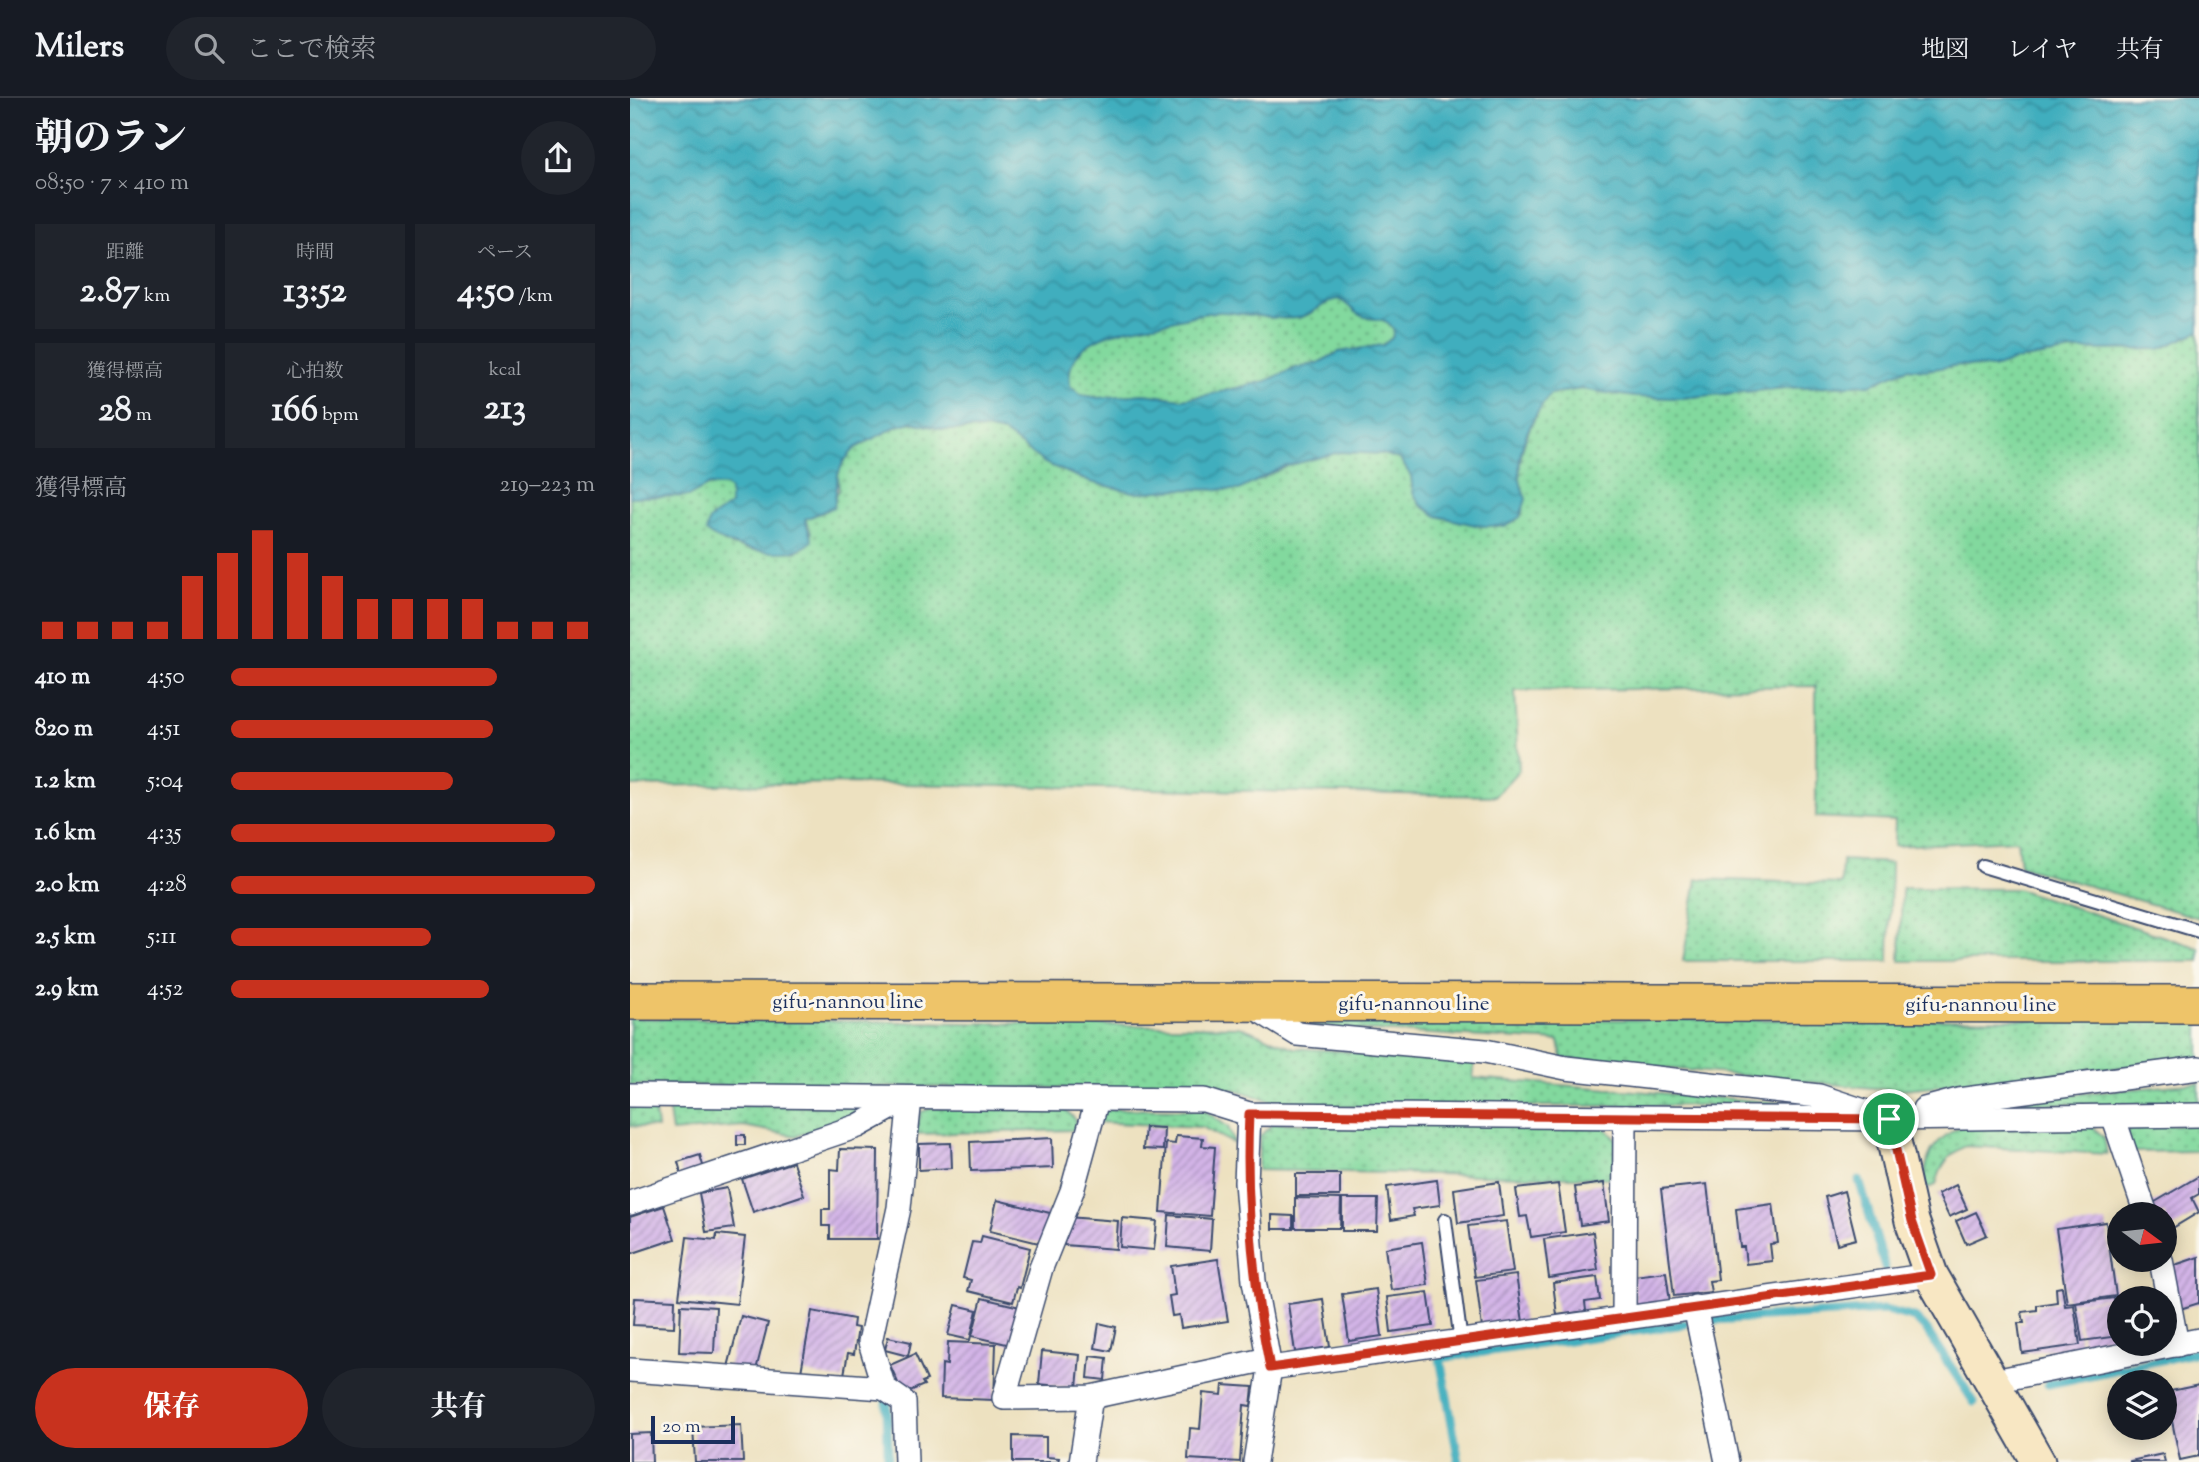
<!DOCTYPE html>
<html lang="ja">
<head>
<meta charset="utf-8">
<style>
  body { margin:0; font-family:"Sorts Mill Goudy","Noto Serif JP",serif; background:#20242c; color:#f1f3f6; height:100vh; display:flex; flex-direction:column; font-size:26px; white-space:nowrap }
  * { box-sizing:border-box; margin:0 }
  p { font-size:23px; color:#9ea1a6 }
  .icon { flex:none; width:38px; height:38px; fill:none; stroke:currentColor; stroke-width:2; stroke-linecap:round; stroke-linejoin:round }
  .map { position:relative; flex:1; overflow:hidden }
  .sheet { display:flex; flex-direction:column; background:#171b24; width:630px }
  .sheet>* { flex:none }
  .needle { width:46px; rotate:105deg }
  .fabs { position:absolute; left:1477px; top:1104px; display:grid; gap:14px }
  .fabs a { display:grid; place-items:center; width:70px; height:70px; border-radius:50%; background:#171b24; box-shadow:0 4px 18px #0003; font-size:35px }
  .scale { position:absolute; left:21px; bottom:18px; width:84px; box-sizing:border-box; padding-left:7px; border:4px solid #1b2f5e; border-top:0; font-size:19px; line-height:24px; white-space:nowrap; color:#1b2f5e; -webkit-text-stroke:5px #fbf7ec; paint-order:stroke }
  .pin { position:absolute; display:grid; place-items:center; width:60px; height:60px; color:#fff; margin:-30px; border:4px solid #fff; border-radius:50%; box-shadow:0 2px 7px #0007 }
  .round { display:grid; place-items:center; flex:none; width:74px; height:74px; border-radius:37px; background:#20242c }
  .overview { display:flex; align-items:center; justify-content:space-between; height:119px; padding:0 35px }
  h1 { font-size:38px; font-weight:800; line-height:52px }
  .figures { display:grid; grid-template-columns:repeat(3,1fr); gap:10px; height:119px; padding:7px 35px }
  .figures div { display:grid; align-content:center; border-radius:0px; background:#20242c; text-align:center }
  .figures b { font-size:35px; font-weight:800 }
  .figures small { font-size:19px; font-weight:400 }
  .figures p { font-size:19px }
  .chart { height:196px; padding:14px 35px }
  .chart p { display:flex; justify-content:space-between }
  .chart svg { width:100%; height:126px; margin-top:7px; stroke:#c8321e; stroke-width:6 }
  .action { display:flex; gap:14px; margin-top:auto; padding:14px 35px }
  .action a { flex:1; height:80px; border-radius:42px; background:#c8321e; color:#fff; font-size:28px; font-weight:800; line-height:80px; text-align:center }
  .action a+a { background:#20242c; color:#f1f3f6 }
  ul { padding:0 35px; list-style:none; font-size:23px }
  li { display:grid; grid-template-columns:112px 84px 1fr; align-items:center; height:52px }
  li i { height:18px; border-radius:9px; background:#c8321e }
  header { display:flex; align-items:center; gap:42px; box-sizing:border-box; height:98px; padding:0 35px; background:#171b24; border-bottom:2px solid #363941 }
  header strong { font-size:33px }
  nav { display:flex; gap:38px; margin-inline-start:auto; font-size:24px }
  .search { width:490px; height:63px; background:#20242c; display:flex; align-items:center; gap:18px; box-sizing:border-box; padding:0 24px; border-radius:38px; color:#9ea1a6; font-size:26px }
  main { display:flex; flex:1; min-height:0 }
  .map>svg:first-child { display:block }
</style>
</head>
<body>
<header>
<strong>Milers</strong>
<div class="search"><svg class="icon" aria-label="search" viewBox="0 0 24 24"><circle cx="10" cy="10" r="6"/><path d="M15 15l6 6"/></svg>ここで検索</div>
<nav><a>地図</a><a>レイヤ</a><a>共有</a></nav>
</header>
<main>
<section class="sheet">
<div class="overview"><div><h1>朝のラン</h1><p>08:50 · 7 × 410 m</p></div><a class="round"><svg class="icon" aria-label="share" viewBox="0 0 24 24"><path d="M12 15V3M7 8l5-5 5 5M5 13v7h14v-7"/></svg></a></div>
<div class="figures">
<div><p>距離</p><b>2.87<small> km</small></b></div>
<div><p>時間</p><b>13:52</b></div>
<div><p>ペース</p><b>4:50<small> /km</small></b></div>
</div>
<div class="figures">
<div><p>獲得標高</p><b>28<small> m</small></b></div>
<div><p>心拍数</p><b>166<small> bpm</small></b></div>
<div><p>kcal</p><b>213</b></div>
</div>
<div class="chart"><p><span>獲得標高</span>219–223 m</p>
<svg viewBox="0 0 160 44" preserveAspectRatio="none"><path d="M5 44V38M15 44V38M25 44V38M35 44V38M45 44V22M55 44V14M65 44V6M75 44V14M85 44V22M95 44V30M105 44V30M115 44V30M125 44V30M135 44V38M145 44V38M155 44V38"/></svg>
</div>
<ul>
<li><b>410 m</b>4:50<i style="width:73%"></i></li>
<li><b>820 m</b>4:51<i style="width:72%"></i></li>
<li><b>1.2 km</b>5:04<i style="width:61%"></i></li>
<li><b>1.6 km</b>4:35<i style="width:89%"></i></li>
<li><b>2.0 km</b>4:28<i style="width:100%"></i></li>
<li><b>2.5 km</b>5:11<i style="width:55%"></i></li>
<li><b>2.9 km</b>4:52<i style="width:71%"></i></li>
</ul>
<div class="action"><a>保存</a><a>共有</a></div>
</section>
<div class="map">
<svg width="1569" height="1364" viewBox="0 0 1569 1364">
  <defs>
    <pattern id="grass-dots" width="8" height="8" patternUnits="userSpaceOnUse" patternTransform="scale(1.75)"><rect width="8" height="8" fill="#82d99e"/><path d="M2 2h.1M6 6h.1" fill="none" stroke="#6ab084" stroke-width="1.8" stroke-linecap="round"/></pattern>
    <pattern id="water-waves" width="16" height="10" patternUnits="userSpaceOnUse" patternTransform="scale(1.75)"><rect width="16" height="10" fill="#40aebe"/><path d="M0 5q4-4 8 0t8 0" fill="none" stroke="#358e9e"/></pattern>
    <pattern id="building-hatch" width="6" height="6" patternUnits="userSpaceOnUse" patternTransform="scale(1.75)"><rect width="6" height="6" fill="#d3b4e7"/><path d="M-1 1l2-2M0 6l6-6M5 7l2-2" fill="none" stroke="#aa93be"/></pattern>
  </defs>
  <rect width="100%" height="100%" fill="#fbf7ec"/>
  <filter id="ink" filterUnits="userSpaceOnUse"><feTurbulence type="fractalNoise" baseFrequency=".0143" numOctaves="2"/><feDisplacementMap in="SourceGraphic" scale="14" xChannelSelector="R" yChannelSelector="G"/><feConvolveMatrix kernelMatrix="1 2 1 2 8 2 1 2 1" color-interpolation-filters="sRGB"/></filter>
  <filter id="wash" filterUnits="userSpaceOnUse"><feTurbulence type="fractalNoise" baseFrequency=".00686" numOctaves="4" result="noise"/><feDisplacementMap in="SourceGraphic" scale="28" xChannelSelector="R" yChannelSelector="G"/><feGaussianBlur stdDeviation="1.57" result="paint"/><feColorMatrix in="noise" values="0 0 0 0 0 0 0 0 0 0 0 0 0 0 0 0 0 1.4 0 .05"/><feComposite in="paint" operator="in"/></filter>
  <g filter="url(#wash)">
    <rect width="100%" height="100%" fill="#ede1c0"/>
    <g fill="url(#grass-dots)" stroke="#4e847e" stroke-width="2">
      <path d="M709,201c8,4 12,10 19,15 13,9 28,-1 36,17l-2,7 -9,7 -44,7 -21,11 -22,5 -30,13 -59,14 -25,4 -38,-5 -45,4 -17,-3 -12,-9c-9,-54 68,-58 104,-66 16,-3 32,-9 48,-8 25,1 48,8 74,6 17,-1 26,-17 43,-19z"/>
      <path d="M1569,233v587l-179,-52 -3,-26 -123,6 1,-25 -79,-4v-131l-301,5 4,79 -24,26 -641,-13 -224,3v-289l59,-1 20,-11 17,1 4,4v15l-21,15 22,25 20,5 46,2 14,-19 -6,-14 23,-9 11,-20 -1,-15 5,-13 12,-14 42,-22 15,-4 33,8 40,-1 19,4 41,30 45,19 48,11 40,-4 60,1 60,-29 42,-9 43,2 17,5 11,17 2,17 7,12 17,11 43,10 40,-40c-4,-34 10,-64 30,-92l31,-5 54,8 46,1 104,-10 86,-4 37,-16 18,2 34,-5 33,3 23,-8 63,-10 81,-1z"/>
      <path d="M1212,762l49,3 -2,98h-206l14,-82 144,5z"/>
      <path d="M1272,790l115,1 182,59v13h-299z"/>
      <path d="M0,920l611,9 53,21 181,12 -2,18 336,27 -519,2 -56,-18 -604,-4z"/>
      <path d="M1569,921v41l-306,30 -331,-32 -3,-17 -256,-14 -2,-7z"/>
      <path d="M1569,985v21h-233z"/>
      <path d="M0,1006h24l3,24 -27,-2z"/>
      <path d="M38,1007l192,1 3,8 -67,22 -53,-10 -71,6z"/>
      <path d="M433,1009l12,12 1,11 -161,4 6,-22 11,-4z"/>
      <path d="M475,1011l99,1 24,17 7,17 -33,-17 -108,-5z"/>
      <path d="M644,1025l330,3 12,13v39l-358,-8 2,-34z"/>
      <path d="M1332,1027h128l14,12 3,17 -142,-8c-18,10 -24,19 -29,39l-13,5c3,-37 8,-47 39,-65z"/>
      <path d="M1507,1027h62v26l-67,1 -6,-15 3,-9z"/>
    </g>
    <path fill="url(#water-waves)" stroke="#2e6e8e" stroke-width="2" fill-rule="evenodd" d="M0,0h1569v233l-39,18 -81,1 -63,10 -23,8 -33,-3 -34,5 -18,-2 -37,16 -86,4 -104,10 -46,-1 -54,-8 -31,5c-23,30 -41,69 -24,105l-6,18 -14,9h-26l-43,-10 -16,-11 -8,-12 -2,-17 -11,-17 -17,-5 -43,-2 -57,15 -44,23 -61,-1 -40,4 -48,-11 -45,-19 -41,-30 -19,-4 -40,1 -33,-8 -15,4 -42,22 -12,14 -5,13 -4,32 -29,12 7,22c-19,22 -85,7 -106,-9l3,-12 21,-15v-15l-4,-4 -17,-1 -20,11 -59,1zM709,201c8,4 12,10 19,15 13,9 28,-1 36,17l-2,7 -9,7 -44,7 -21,11 -22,5 -30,13 -59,14 -25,4 -38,-5 -45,4 -17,-3 -12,-9c-9,-54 68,-58 105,-66 15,-3 31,-9 47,-8 26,1 48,8 74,6 17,-2 26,-17 43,-19z"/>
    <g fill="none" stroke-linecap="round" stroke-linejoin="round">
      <g stroke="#40aebe" stroke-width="9">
        <path d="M1229,1082l26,87"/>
        <path d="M1083,1222l172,-10 30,8 10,10 49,74"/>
        <path d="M1418,1286l145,-31"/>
        <path d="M257,1302l1,62"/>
        <path d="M829,1364l-19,-104 245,-34"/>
      </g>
    </g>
    <g id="blocks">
      <g fill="url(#building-hatch)">
        <path d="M515,1029l19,1 -1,22 -20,-1z"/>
        <rect x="107" y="1037" width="8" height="10"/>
        <path d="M546,1038l27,2 -1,8 13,1 -5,69 -49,-4 5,-69 9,1z"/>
        <path d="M422,1040l1,30 -82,3 -1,-29z"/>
        <path d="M321,1045l1,25 -33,2v-26z"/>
        <path d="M210,1051l38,1 -1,89h-47v-13h-8v-17h8v-40l9,1z"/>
        <path d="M70,1057l4,14 -22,7 -4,-14z"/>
        <path d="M163,1064l11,33 -51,17 -11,-33z"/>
        <rect x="666" y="1076" width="44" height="22"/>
        <path d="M1569,1078v18l-7,4 7,14 -33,20 -1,-18h-10l-5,-9z"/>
        <path d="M807,1082l3,25 -28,4 2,7 -23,4 -4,-33z"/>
        <path d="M869,1084l4,34 -45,7 -4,-34z"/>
        <path d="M974,1085l5,38 -29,4 -5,-38z"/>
        <path d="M928,1086l7,48 -34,5 -4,-21 -7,1 -4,-28z"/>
        <path d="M1077,1086l11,96 -9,1 2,11 -37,4 -13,-107z"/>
        <path d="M1326,1087l11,24 -18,8 -11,-23z"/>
        <path d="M97,1090l7,40 -28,4 -7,-39z"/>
        <path d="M1214,1093l12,48 -19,5 -12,-47z"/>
        <path d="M665,1100l46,1 -1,29h-45z"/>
        <path d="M712,1101h36l-1,32h-35z"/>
        <path d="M367,1102l53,13 -7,31 -53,-13z"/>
        <path d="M1143,1106l5,39 -8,1 2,17 -26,3 -2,-17h-4l-4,-38z"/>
        <path d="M34,1108l11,33 -45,15v-37z"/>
        <path d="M1346,1114l11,23 -21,9 -10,-23z"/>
        <path d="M539,1117l43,4 -2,32 -43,-4z"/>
        <path d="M642,1117l21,1v13h-21z"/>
        <path d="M437,1119l51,4 -2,28 -52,-4z"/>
        <path d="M492,1120l35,3 -3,29 -34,-3z"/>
        <path d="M876,1123l7,51 -38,5 -7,-51z"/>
        <path d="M1476,1124l10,74 -49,7 -11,-74z"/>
        <path d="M963,1134l5,38 -49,8 -5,-39z"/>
        <path d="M87,1136l28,3 -8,67 -58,-6 8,-61 29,3z"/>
        <path d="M352,1138l48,12 -10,40 -3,-1 -4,15 -45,-11 3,-11 -8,-2 9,-36 8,1z"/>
        <path d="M792,1144l6,43 -37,5 -6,-42z"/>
        <path d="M1569,1159v46l-19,6 -14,-41z"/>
        <path d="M588,1161l10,62 -47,7 -2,-13 -7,1 -3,-20 6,-1 -4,-29z"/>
        <path d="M1036,1174l4,30 -34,4 -3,-30z"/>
        <path d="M886,1177l7,47 -41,6 -6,-48z"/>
        <path d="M967,1179l3,23 -15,2 1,9 -29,4 -4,-32z"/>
        <path d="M1432,1189l3,19 9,-1 6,40 -58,8 -4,-30h6l-2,-11 15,-2v-5l20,-3 -1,-14z"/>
        <path d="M746,1191l6,47 -33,5 -7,-47z"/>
        <path d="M798,1194l5,34 -42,6 -4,-35z"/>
        <path d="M5,1200l40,2 -1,27 -41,-2z"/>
        <path d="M352,1200l38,9 -9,38 -39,-9z"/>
        <path d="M1484,1200l5,38 -37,5 -6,-38z"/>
        <path d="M693,1201l7,48 -35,5 -7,-48z"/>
        <path d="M51,1207l35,2 -2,46 -35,-1z"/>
        <path d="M326,1207l21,5 -7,30 -22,-5z"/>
        <path d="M182,1213l42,8 -1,8 5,1 -4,26 -6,-1 -5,27 -42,-8z"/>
        <path d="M111,1218l27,7 -13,51 -27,-7z"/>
        <path d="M469,1225l17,4 -5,24 -16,-3z"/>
        <path d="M258,1239l23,5 -3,14 -23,-6z"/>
        <path d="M318,1244l48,2 -2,56 -53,-2 1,-34 5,1z"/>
        <path d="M412,1253l38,4 -3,33 -38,-4z"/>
        <path d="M285,1256l12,26 -5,2 2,3 -21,9 -13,-29z"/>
        <path d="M460,1258l17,2 -2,22 -17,-2z"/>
        <path d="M593,1287l30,2 -2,19 -7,-1 -4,57 -52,-3 2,-31 10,1 3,-36 19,2z"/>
        <path d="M1569,1287v71l-19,4 -14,-68z"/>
        <path d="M111,1327l2,37h-48l-2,-35z"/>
        <path d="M21,1335l1,29h-22v-28z"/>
        <path d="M383,1338l33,1v20l13,1 -1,4h-45z"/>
        <path d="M1533,1356l2,8h-35v-1z"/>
      </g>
    </g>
  </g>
  <g filter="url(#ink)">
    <use href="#blocks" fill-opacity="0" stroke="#3a4a6d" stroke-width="2"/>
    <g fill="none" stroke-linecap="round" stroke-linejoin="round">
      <g stroke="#3a4a6d" stroke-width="16">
        <g id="lane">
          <path d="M1353,768l216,65"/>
          <path d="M815,1122l16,122"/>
        </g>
      </g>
      <g stroke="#3a4a6d" stroke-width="26">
        <g id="street">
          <path d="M619,906l48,30 188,17 81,17 253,28 48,16"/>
          <path d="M0,997l574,5 45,14 640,5 310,-4"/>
          <path d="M467,1002l-25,91 -31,77 -37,130 87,-1 177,-38"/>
          <path d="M1294,1011l34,-9 241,-32"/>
          <path d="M619,1016l-3,68 8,99 16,87 -15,94"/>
          <path d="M1483,1018l33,98"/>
          <path d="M0,1105l228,-77 49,-27"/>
          <path d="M1531,1162l16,85"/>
          <path d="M1065,1209l32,155"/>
          <path d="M994,1219l1,-200"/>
          <path d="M640,1270l661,-93"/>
          <path d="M0,1272l254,18"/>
          <path d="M1364,1283l205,-41"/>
          <path d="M276,1364l-2,-60 -20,-14 -14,-46 29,-134 11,-110"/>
          <path d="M451,1364l10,-65"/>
        </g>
      </g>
      <g stroke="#3a4a6d" stroke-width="37">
        <path id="secondary" d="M1259,1021l23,102 19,54 107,187"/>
      </g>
      <g stroke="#3a4a6d" stroke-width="40">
        <path id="primary" d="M0,903l1569,3"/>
      </g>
      <use href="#lane" stroke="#fff" stroke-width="12"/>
      <use href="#street" stroke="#fff" stroke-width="23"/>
      <use href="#secondary" stroke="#f8e7c3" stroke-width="33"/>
      <use href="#primary" stroke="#eec469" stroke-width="37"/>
    </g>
  </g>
  <g fill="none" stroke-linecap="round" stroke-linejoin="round" filter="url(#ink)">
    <g stroke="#fff" stroke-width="14">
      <path id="route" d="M619,1016l640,5 23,102 19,54 -661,93c-17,-84 -25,-167 -21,-254z"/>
    </g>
    <use href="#route" stroke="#c8321e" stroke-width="9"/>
  </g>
  <g text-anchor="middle" stroke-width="6" stroke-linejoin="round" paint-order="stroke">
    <g font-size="21" fill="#1b2f5e" stroke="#fbf7ec">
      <text x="218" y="910">gifu-nannou line</text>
      <text x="784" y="912">gifu-nannou line</text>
      <text x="1351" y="913">gifu-nannou line</text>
    </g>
  </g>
</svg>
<div class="fabs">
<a><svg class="needle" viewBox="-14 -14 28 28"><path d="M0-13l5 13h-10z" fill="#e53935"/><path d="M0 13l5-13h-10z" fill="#9ea1a6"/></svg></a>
<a><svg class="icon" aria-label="locate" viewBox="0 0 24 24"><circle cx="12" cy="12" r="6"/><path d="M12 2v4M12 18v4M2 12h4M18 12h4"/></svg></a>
<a><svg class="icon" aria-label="layers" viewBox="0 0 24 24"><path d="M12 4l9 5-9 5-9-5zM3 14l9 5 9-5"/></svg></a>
</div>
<div class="scale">20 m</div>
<div class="pin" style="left:1259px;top:1021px;background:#1e9e55"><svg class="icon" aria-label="arrive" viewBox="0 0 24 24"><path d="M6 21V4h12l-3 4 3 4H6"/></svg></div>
</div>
</main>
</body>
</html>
